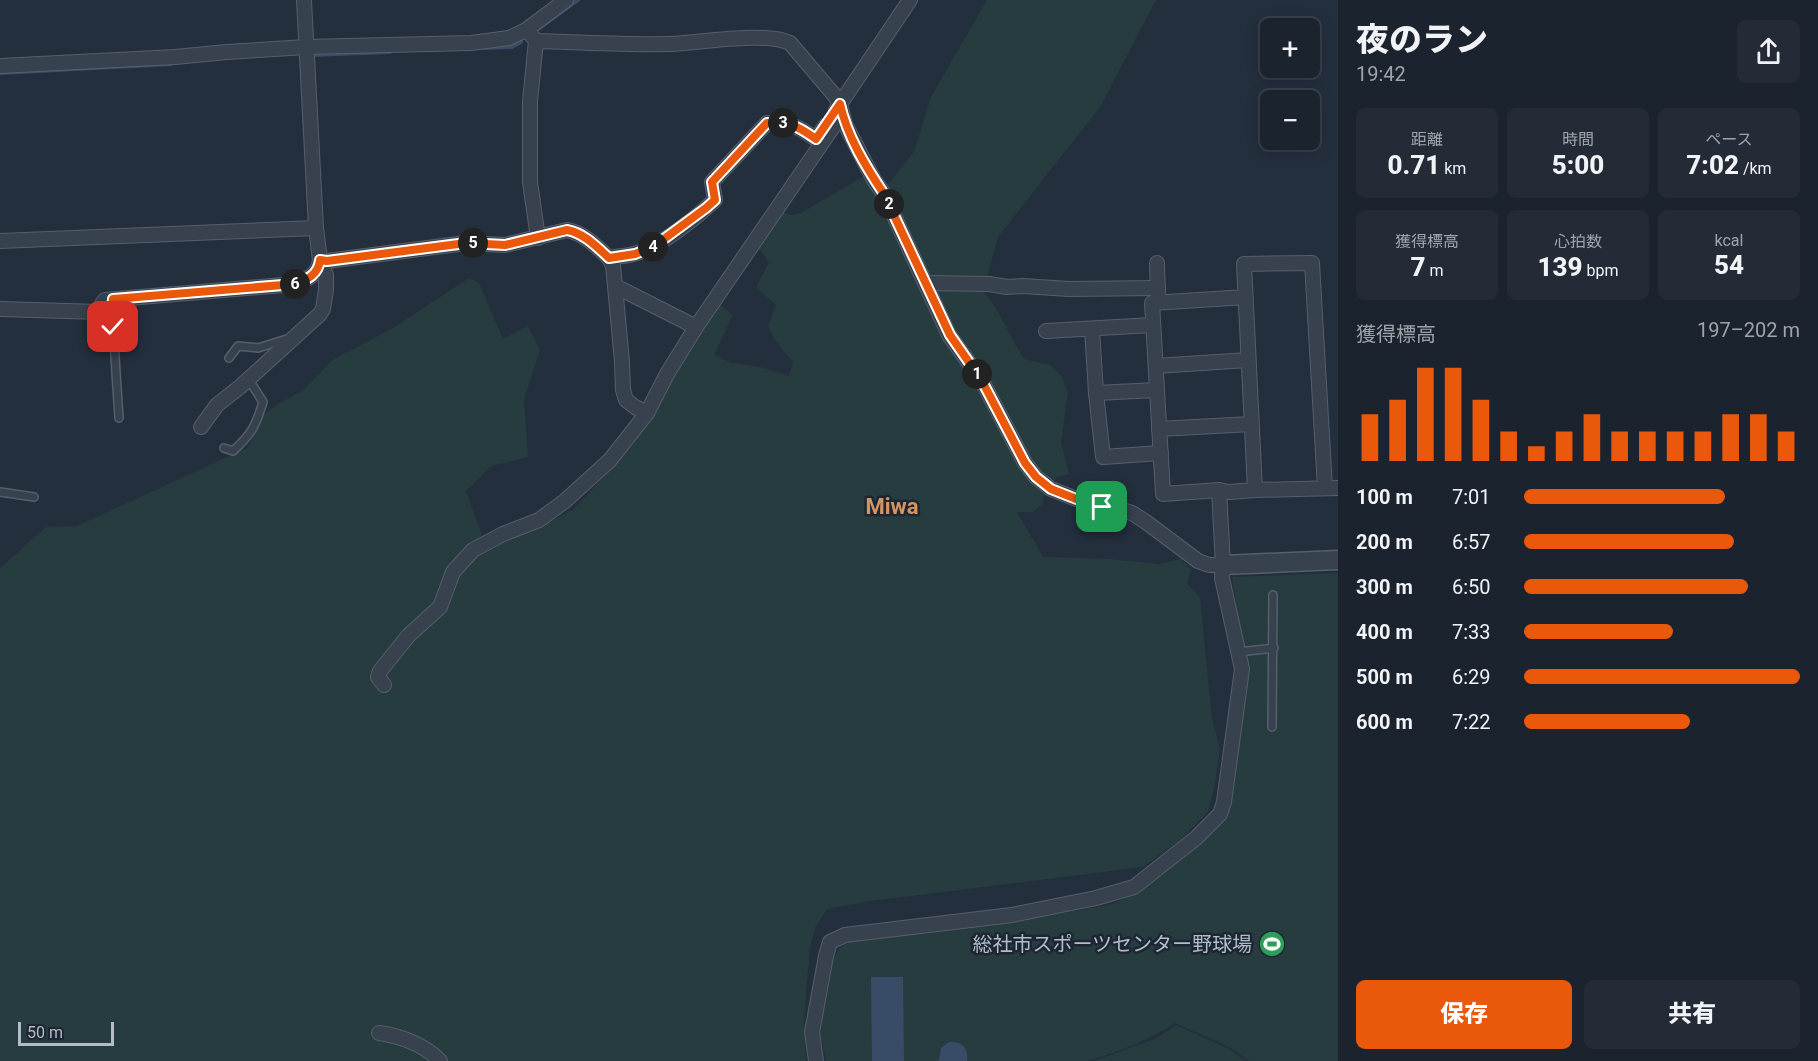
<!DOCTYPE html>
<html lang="ja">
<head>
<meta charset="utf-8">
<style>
  body { margin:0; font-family:Roboto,"Noto Sans JP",sans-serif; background:#242b36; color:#f1f3f6; height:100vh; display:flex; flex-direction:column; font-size:22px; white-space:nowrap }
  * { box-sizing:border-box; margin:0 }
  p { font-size:20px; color:#a0a4aa }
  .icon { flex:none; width:33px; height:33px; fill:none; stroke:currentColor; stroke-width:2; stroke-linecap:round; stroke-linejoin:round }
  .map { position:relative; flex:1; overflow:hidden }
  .drawer { display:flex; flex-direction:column; background:#1b232e; width:480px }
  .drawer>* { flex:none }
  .fabs { position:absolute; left:1260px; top:18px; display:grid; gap:12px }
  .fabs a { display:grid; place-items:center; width:60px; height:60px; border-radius:9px; background:#1b232e; box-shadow:0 3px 15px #0003,0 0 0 2px #39404a; font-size:30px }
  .scale { position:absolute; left:18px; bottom:15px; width:96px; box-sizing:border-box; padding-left:6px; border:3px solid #b4bcc9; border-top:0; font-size:16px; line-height:21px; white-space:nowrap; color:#b4bcc9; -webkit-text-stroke:4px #1d2633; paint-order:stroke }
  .pin { position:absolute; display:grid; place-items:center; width:51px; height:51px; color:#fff; margin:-26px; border-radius:12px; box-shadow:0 3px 9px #0006 }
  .km { position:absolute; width:30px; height:30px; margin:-15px; border-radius:50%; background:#222; color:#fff; font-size:16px; line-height:30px; text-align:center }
  .round { display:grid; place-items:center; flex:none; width:63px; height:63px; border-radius:9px; background:#242b36 }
  .summary { display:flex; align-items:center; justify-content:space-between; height:102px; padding:0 18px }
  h1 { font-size:33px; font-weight:800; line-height:45px }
  .metrics { display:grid; grid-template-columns:repeat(3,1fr); gap:9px; height:102px; padding:6px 18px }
  .metrics div { display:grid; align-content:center; border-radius:9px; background:#242b36; text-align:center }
  .metrics b { font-size:26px; font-weight:800 }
  .metrics small { font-size:16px; font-weight:400 }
  .metrics p { font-size:16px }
  .chart { height:168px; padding:12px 18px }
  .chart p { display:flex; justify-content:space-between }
  .chart svg { width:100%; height:108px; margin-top:6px; stroke:#ea580c; stroke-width:6 }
  .primary-button { display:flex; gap:12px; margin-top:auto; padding:12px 18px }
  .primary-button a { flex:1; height:69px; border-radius:9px; background:#ea580c; color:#fff; font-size:24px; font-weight:800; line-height:69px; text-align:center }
  .primary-button a+a { background:#242b36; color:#f1f3f6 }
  ul { padding:0 18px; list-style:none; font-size:20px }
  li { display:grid; grid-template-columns:96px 72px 1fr; align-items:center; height:45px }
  li i { height:15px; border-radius:8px; background:#ea580c }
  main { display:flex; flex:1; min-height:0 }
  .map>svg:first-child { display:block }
</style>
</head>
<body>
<main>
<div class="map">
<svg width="1338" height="1061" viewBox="0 0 1338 1061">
  <rect width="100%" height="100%" fill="#242f3e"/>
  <g fill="#263c3f">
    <path d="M987,0h169l-56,107 -102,130 -15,55c19,19 26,45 41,67l26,6 11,10 7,17 -7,50 8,32 -12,3 -12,17 -3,10 -9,8h-16l26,45 66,2 51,5 21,-5 10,11 -4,14 13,14 12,121 8,30 -5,36 -7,27 -28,28 -37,27 -272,34 -44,8 -12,19 -5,19 -6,70 2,44h-806v-493l46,-41 31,-1 172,-79 14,-32 15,-11 26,-14 27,-29 62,-33 76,-50 10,5 24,56 25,-13 12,24 -16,49 4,58 -37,9 -25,25 17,47 37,-16 20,5 33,-17 60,-65 65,-112 22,-28 13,10 -19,40 17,8 29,4 29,9 4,-14 -17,-20 -8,-16 8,-21 -20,-18 13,-25 -11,-15 24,-35 10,3 9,-2 67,-39 10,17 11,-8 25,-31 17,-55z"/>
    <path d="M1338,573v488h-89l-19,-14 -55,-24c-27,18 -57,29 -88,38h-261l-7,-34 7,-36 8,-34 8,-12 8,-3 182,-24 82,-14 34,-18 41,-35 40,-45 21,-135 -8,-34 -10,-60z"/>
    <path d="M1176,1025l53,24 16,12h-151l63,-23z"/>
  </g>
  <g fill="#394c67">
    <path d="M871,977h32l1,84h-32z"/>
    <path d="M949,1042c13,-1 20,6 18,19h-32l4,-1 2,-12z"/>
  </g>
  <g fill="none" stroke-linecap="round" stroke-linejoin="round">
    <g stroke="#394c67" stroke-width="4">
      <path d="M538,29l40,-29"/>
      <path d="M481,48l31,-1 9,-5"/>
      <path d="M310,55l80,-3"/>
      <path d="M0,73l171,-9"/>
    </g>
    <g stroke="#565f6c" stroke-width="10">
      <g id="service">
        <path d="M113,299l-4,23 4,5 6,91"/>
        <path d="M229,358l9,-12 20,2 29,-9"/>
        <path d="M224,448l9,3c19,-17 23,-26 30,-49l-14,-22"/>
        <path d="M0,492l34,5"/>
        <path d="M1239,652l35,-4"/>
        <path d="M1272,727l1,-132"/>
      </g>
    </g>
    <g stroke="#565f6c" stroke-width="16">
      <g id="minor">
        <path d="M531,35l5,6 -6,60v81l8,56"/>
        <path d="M536,41c44,1 89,4 134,3 29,-1 95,-13 120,-1l45,53 5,8 5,20 29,56 10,14 65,141 33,46 43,82 11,14 15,12 13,5 25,10 30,5 13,4 14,9 52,39 11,4h14l-1,13 20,91 -18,133 -4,12 -24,24 -62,49 -38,11 -84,17 -167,20 -15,7 -4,14 -14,76 4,29"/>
        <path d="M0,66l175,-9 52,-5 79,-5 165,-4 38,-5 17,-8 40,-30"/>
        <path d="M836,110l74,-110"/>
        <path d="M0,241l316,-13"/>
        <path d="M609,258l4,8 2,20 7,76 1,28 3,10 9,7 12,6"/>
        <path d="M320,260l7,1 139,-18 39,2 62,-15c17,3 30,17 42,28 10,-2 20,-2 28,-5 25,-8 59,-35 78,-53l-3,-18 55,-59c25,0 29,2 49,16l9,-13"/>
        <path d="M1157,263l1,34"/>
        <path d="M925,283l64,1 18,3 16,-1 46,3 89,-1"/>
        <path d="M615,286l81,41"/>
        <path d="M1246,297l-94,6 11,191 56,-4 10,2 26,-2 -11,-226 68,-1 13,225"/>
        <path d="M0,309l99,3 3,-8 3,-4 190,-16c13,-5 23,-9 25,-24"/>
        <path d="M1092,329l4,64 61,-3"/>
        <path d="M1046,331l107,-6"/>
        <path d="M1156,366l92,-6"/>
        <path d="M1096,393l7,64 58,-4"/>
        <path d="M201,427l16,-22 24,-19 79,-72 3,-5 3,-19v-15l-6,-15 -4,-32 -12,-228"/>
        <path d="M1159,429l92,-5"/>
        <path d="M1219,490l4,75"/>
        <path d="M1255,490l83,-2"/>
        <path d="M384,685l-6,-8 2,-6 29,-36 31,-28 13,-35 20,-22 30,-16 36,-14 26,-19 45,-41 37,-47 20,-39 29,-47 141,-206 2,-12"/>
        <path d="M379,1033c22,3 46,12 61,28"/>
      </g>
    </g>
    <g stroke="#565f6c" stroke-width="21">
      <path id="tertiary" d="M1223,565l115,-5"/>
    </g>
    <use href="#service" stroke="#38414e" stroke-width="7"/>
    <use href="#minor" stroke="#38414e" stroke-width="14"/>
    <use href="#tertiary" stroke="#38414e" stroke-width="18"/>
  </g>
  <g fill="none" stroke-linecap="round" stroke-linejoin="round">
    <g stroke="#fff" stroke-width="12">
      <path id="route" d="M113,327l-3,-5 3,-23 182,-15c13,-5 23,-9 25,-24l7,1 139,-18 39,2 62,-15c17,3 30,17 42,28l26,-4 18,-7 53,-39 9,-8 -3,-18 55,-59c25,0 29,2 49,16l24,-35c7,32 26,63 44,90l66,141 32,46 43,82 11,14 15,12 38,15 13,3"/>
    </g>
    <use href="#route" stroke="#ea580c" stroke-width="8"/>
  </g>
  <defs>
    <g id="stadium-disc" transform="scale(1.35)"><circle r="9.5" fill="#2e9e5b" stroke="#1d2633"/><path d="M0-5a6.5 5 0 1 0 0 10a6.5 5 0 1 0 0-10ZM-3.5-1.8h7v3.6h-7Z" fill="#fff"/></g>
  </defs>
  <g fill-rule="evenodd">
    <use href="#stadium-disc" x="1272" y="944"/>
  </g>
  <g text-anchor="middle" stroke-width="5" stroke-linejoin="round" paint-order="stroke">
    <g font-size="20" fill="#b4bcc9" stroke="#1d2633" text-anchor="end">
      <text x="1252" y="951">総社市スポーツセンター野球場</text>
    </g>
    <g font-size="22" font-weight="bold" fill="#d59563" stroke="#1d2633">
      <text x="892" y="514">Miwa</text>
    </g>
  </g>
</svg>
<div class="fabs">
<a>+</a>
<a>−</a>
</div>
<div class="scale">50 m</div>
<div class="pin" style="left:1102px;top:507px;background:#1e9e55"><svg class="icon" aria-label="arrive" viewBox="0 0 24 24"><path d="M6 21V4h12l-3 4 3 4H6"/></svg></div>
<div class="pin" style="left:113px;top:327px;background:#d93025"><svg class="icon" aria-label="check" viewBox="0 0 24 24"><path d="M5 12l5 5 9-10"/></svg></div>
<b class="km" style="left:977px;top:374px">1</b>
<b class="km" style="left:889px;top:204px">2</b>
<b class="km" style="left:783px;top:123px">3</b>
<b class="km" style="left:653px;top:247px">4</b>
<b class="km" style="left:473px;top:243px">5</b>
<b class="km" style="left:295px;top:284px">6</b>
</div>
<section class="drawer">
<div class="summary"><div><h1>夜のラン</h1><p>19:42</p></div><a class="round"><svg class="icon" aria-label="share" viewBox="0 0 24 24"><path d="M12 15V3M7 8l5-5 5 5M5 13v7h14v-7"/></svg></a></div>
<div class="metrics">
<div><p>距離</p><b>0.71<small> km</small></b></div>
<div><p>時間</p><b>5:00</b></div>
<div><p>ペース</p><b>7:02<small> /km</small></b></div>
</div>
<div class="metrics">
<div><p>獲得標高</p><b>7<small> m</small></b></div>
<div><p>心拍数</p><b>139<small> bpm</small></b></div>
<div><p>kcal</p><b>54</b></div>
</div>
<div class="chart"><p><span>獲得標高</span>197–202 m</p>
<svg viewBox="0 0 160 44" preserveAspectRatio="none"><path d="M5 44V25M15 44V19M25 44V6M35 44V6M45 44V19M55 44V32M65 44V38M75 44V32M85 44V25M95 44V32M105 44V32M115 44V32M125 44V32M135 44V25M145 44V25M155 44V32"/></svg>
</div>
<ul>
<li><b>100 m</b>7:01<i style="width:73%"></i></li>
<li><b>200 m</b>6:57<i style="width:76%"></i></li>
<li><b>300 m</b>6:50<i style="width:81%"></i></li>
<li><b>400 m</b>7:33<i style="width:54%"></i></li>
<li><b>500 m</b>6:29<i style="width:100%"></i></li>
<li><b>600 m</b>7:22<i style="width:60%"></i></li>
</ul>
<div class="primary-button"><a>保存</a><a>共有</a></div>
</section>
</main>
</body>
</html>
